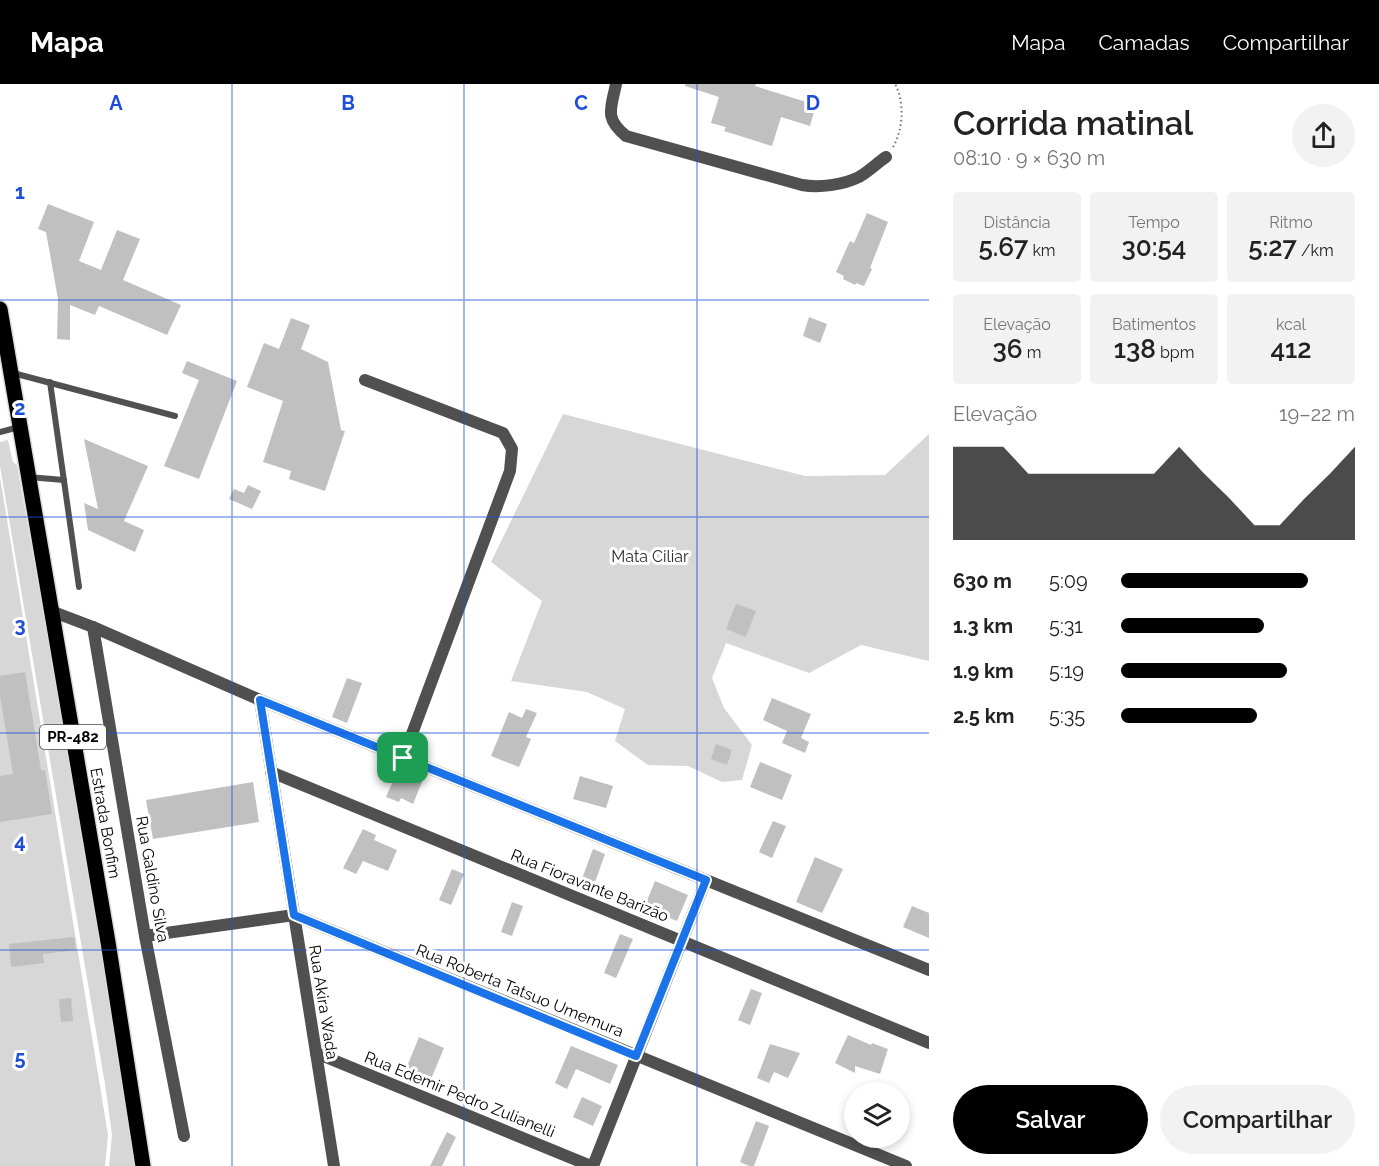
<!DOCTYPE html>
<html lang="pt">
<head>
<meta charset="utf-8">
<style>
  body { margin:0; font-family:Raleway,sans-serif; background:#f2f2f2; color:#222; height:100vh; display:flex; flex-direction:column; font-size:22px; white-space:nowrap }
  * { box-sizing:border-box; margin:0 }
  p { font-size:20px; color:#767676 }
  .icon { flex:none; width:33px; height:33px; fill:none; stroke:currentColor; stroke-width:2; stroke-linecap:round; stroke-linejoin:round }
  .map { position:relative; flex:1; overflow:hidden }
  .sheet { display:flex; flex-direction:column; background:#fff; width:450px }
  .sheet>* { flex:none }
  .buttons { position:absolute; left:844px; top:998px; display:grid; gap:12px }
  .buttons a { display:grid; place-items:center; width:66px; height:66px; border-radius:50%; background:#fff; box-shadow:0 3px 9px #0003; font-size:30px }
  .pin { position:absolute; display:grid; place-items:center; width:51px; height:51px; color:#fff; margin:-26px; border-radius:12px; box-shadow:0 3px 9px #0006 }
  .round { display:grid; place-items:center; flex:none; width:63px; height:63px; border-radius:32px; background:#f2f2f2 }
  .overview { display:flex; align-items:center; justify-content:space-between; height:102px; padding:0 24px }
  h1 { font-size:33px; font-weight:600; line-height:45px }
  .stats { display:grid; grid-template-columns:repeat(3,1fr); gap:9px; height:102px; padding:6px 24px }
  .stats div { display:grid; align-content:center; border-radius:6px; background:#f2f2f2; text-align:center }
  .stats b { font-size:26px; font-weight:600 }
  .stats small { font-size:16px; font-weight:400 }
  .stats p { font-size:16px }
  .chart { height:168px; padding:12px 24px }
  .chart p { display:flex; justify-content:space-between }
  .chart svg { width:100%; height:108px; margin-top:6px; fill:#000; opacity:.7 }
  .action { display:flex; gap:12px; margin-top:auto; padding:12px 24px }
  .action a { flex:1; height:69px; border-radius:36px; background:#000; color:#fff; font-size:24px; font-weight:600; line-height:69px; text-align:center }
  .action a+a { background:#f2f2f2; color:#222 }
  ul { padding:0 24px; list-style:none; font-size:20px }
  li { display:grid; grid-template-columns:96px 72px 1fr; align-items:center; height:45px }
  li i { height:15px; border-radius:8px; background:#000 }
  header { display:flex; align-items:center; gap:36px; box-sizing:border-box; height:84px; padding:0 30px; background:#000; color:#fff }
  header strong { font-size:28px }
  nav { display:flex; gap:33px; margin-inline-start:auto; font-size:21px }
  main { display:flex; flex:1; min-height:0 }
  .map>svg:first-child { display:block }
</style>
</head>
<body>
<header>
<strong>Mapa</strong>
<nav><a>Mapa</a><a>Camadas</a><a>Compartilhar</a></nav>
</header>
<main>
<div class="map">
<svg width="929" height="1082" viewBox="0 0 929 1082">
  <rect width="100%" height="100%" fill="#fff"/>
  <g fill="#d7d7d7">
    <path d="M563,330l242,62 80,-1 44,-41v227l-68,-16 -52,28 -83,-30 -14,35 12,30 28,37 -10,35 -20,2 -34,-16 -40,-1 -33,-24 10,-32 -38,-17 -76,-11 31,-80 -51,-39z"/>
    <path d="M8,356l5,22 4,3 95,535 24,166h-27l3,-31 -7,-51 -105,-618v-24z"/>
    <path d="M0,393l108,658 -3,31h-105z"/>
  </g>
  <g fill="#c0c0c0">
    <path d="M685,0h71l-1,2 61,19 -6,21 -29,-9 -9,29 -48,-15 2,-4 -15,-4 8,-26 -34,-11z"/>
    <path d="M48,120l46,18 -15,39 22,9 16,-40 23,9 -17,41 58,25 -14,30 -68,-29 -4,9 -25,-10v35l-13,-1 1,-40 -12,-67 -8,-3z"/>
    <path d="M867,129l21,9 -18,46 2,1 -8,17 -8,-3 -1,2 -12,-6 1,-3 -8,-4 14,-31 4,2z"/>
    <path d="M809,233l18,7 -7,19 -17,-7z"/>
    <path d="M291,234l19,7 -9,24 27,13 13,68 4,1 -20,60 -36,-12 2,-8 -28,-9 20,-61 -36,-14 17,-44 15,6z"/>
    <path d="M187,277l50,20 -38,98 -35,-13 35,-86 -17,-7z"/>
    <path d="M84,355l64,27 -24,55 20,9 -9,22 -47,-22 -4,-27 14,6z"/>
    <path d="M248,401l13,6 -9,18 -23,-10 5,-10 10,4z"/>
    <path d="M736,520l20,7 -10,26 -20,-8z"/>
    <path d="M25,588l16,98h4l7,44 -52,8v-46l13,-2 -13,-78v-20z"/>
    <path d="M347,594l15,5 -15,40 -15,-6z"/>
    <path d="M772,614l39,16 -10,24 8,4 -4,11 -23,-10 5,-12 -24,-11z"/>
    <path d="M526,625l11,4 -11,24 5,2 -12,28 -28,-11 18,-44 13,6z"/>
    <path d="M716,660l16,6 -5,15 -16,-6z"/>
    <path d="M760,678l32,13 -10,25 -32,-13z"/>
    <path d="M399,683l25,10 -11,27 -12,-6 -2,4 -13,-5z"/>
    <path d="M580,692l33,10 -7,22 -33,-9z"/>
    <path d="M253,698l6,40 -106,17 -7,-39z"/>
    <path d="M773,737l13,5 -14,32 -13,-6z"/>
    <path d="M363,745l13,6 -2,5 23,10 -9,21 -25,-10 -7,13 -13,-6z"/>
    <path d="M593,765l12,5 -12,34 -13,-4z"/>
    <path d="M815,773l28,12 -21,44 -26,-11z"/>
    <path d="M452,785l12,5 -13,31 -12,-5z"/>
    <path d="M655,797l33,14 -11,26 -15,-6 2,-4 -18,-8z"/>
    <path d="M512,818l11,4 -11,30 -11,-4z"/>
    <path d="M912,822l17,7v25l-26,-11z"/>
    <path d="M620,850l13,5 -17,39 -12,-5z"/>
    <path d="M74,853l2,13 -33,4 1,9 -33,4 -2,-23z"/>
    <path d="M751,905l11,4 -12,32 -12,-5z"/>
    <path d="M71,914l2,23 -12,1 -2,-23z"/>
    <path d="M848,951l23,10 1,-2 16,6 -8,25 -25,-8v7l-20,-10z"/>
    <path d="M419,953l25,11 -15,36 -25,-10z"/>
    <path d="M770,960l30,9 -12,25 -14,-6 -5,11 -12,-5z"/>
    <path d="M571,962l47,19 -8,19 -34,-15 -9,20 -12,-6z"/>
    <path d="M582,1013l20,9 -9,20 -20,-9z"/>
    <path d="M756,1037l13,5 -15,40h-5l-9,-4z"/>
    <path d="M447,1048l9,5 -14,29h-12z"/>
  </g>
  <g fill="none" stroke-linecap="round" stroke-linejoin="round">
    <g stroke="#dbdbdb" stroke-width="18">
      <path id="primary" d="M0,225l108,633 35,224"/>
    </g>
    <path stroke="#727272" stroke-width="2" stroke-dasharray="1.5 3" stroke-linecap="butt" d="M893,63c10,-17 12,-45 2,-63"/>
    <g stroke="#505050" stroke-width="6">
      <path d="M13,289l162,43"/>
      <path d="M50,298l29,205"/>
      <path d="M0,348l19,-5"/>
      <path d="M28,393l36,3"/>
    </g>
    <g stroke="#505050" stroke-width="12">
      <path d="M616,0c-5,25 -12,34 10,52l176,49c17,3 41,0 57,-8 9,-5 18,-14 27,-20"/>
      <path d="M365,296l138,53 9,16 -2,22 -107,287"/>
      <path d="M51,527l42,16 167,73 669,270"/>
      <path d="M93,543l52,309 39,200"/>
      <path d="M260,616l74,466"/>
      <path d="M271,688l658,271"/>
      <path d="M145,852l149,-21 612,251"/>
      <path d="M316,969l275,113"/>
      <path d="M593,1082l113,-286"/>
    </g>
    <use href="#primary" stroke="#000" stroke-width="15"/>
  </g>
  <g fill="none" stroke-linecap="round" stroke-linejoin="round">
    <g stroke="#fff" stroke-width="12">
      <path id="route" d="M260,616l446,180 -70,176 -342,-141z"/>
    </g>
    <use href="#route" stroke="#1a73e8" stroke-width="8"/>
  </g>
  <path fill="none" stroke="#1d4ed8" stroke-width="1.5" stroke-opacity="0.55" d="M232,0v1082M464,0v1082M697,0v1082M0,216h929M0,433h929M0,649h929M0,866h929"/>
  <g text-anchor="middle" stroke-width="6" stroke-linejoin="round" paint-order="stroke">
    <rect fill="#fff" stroke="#4c4c4c" stroke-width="1.5" x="40" y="641" width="66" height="24" rx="4.5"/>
    <g font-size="15" font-weight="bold" fill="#000">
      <text x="73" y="658">PR-482</text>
    </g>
    <g font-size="16" fill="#2e2e2e" stroke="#fff">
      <text x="650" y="478">Mata Ciliar</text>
    </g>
    <g font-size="16" fill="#000" stroke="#fff">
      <text transform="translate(106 739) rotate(80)" y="6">Estrada Bonfim</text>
      <text transform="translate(153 795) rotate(80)" y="6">Rua Galdino Silva</text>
      <text transform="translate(590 801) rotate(22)" y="6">Rua Fioravante Barizão</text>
      <text transform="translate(520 906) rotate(22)" y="6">Rua Roberta Tatsuo Umemura</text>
      <text transform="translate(324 918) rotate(81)" y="6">Rua Akira Wada</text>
      <text transform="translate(460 1010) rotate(22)" y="6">Rua Edemir Pedro Zulianelli</text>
    </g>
  </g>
  <g font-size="20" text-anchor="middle" font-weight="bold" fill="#1d4ed8" stroke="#fff" stroke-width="6" stroke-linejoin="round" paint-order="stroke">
    <text x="116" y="26">A</text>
    <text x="348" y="26">B</text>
    <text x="581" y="26">C</text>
    <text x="813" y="26">D</text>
    <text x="20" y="115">1</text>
    <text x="20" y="331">2</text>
    <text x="20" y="548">3</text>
    <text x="20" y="764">4</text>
    <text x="20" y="981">5</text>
  </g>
</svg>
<div class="buttons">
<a><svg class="icon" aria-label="layers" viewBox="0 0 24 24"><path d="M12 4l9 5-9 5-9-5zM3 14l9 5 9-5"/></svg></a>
</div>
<div class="pin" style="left:403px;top:674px;background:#1e9e55"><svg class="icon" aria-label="arrive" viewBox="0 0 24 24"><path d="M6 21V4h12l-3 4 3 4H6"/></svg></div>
</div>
<section class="sheet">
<div class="overview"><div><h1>Corrida matinal</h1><p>08:10 · 9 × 630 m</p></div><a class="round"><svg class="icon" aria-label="share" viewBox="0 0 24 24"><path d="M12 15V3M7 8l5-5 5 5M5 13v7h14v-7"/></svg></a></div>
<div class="stats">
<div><p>Distância</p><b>5.67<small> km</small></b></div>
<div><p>Tempo</p><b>30:54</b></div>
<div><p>Ritmo</p><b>5:27<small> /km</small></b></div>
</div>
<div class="stats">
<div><p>Elevação</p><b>36<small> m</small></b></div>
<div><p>Batimentos</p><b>138<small> bpm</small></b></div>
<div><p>kcal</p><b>412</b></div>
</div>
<div class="chart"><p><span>Elevação</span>19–22 m</p>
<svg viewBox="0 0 160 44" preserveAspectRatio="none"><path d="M0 44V6L10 6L20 6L30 17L40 17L50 17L60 17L70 17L80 17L90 6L100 17L110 27L120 38L130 38L140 27L150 17L160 6V44z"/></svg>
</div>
<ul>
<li><b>630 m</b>5:09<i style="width:80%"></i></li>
<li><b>1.3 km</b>5:31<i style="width:61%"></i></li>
<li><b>1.9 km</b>5:19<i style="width:71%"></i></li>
<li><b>2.5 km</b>5:35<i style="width:58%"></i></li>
</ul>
<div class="action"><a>Salvar</a><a>Compartilhar</a></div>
</section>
</main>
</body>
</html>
